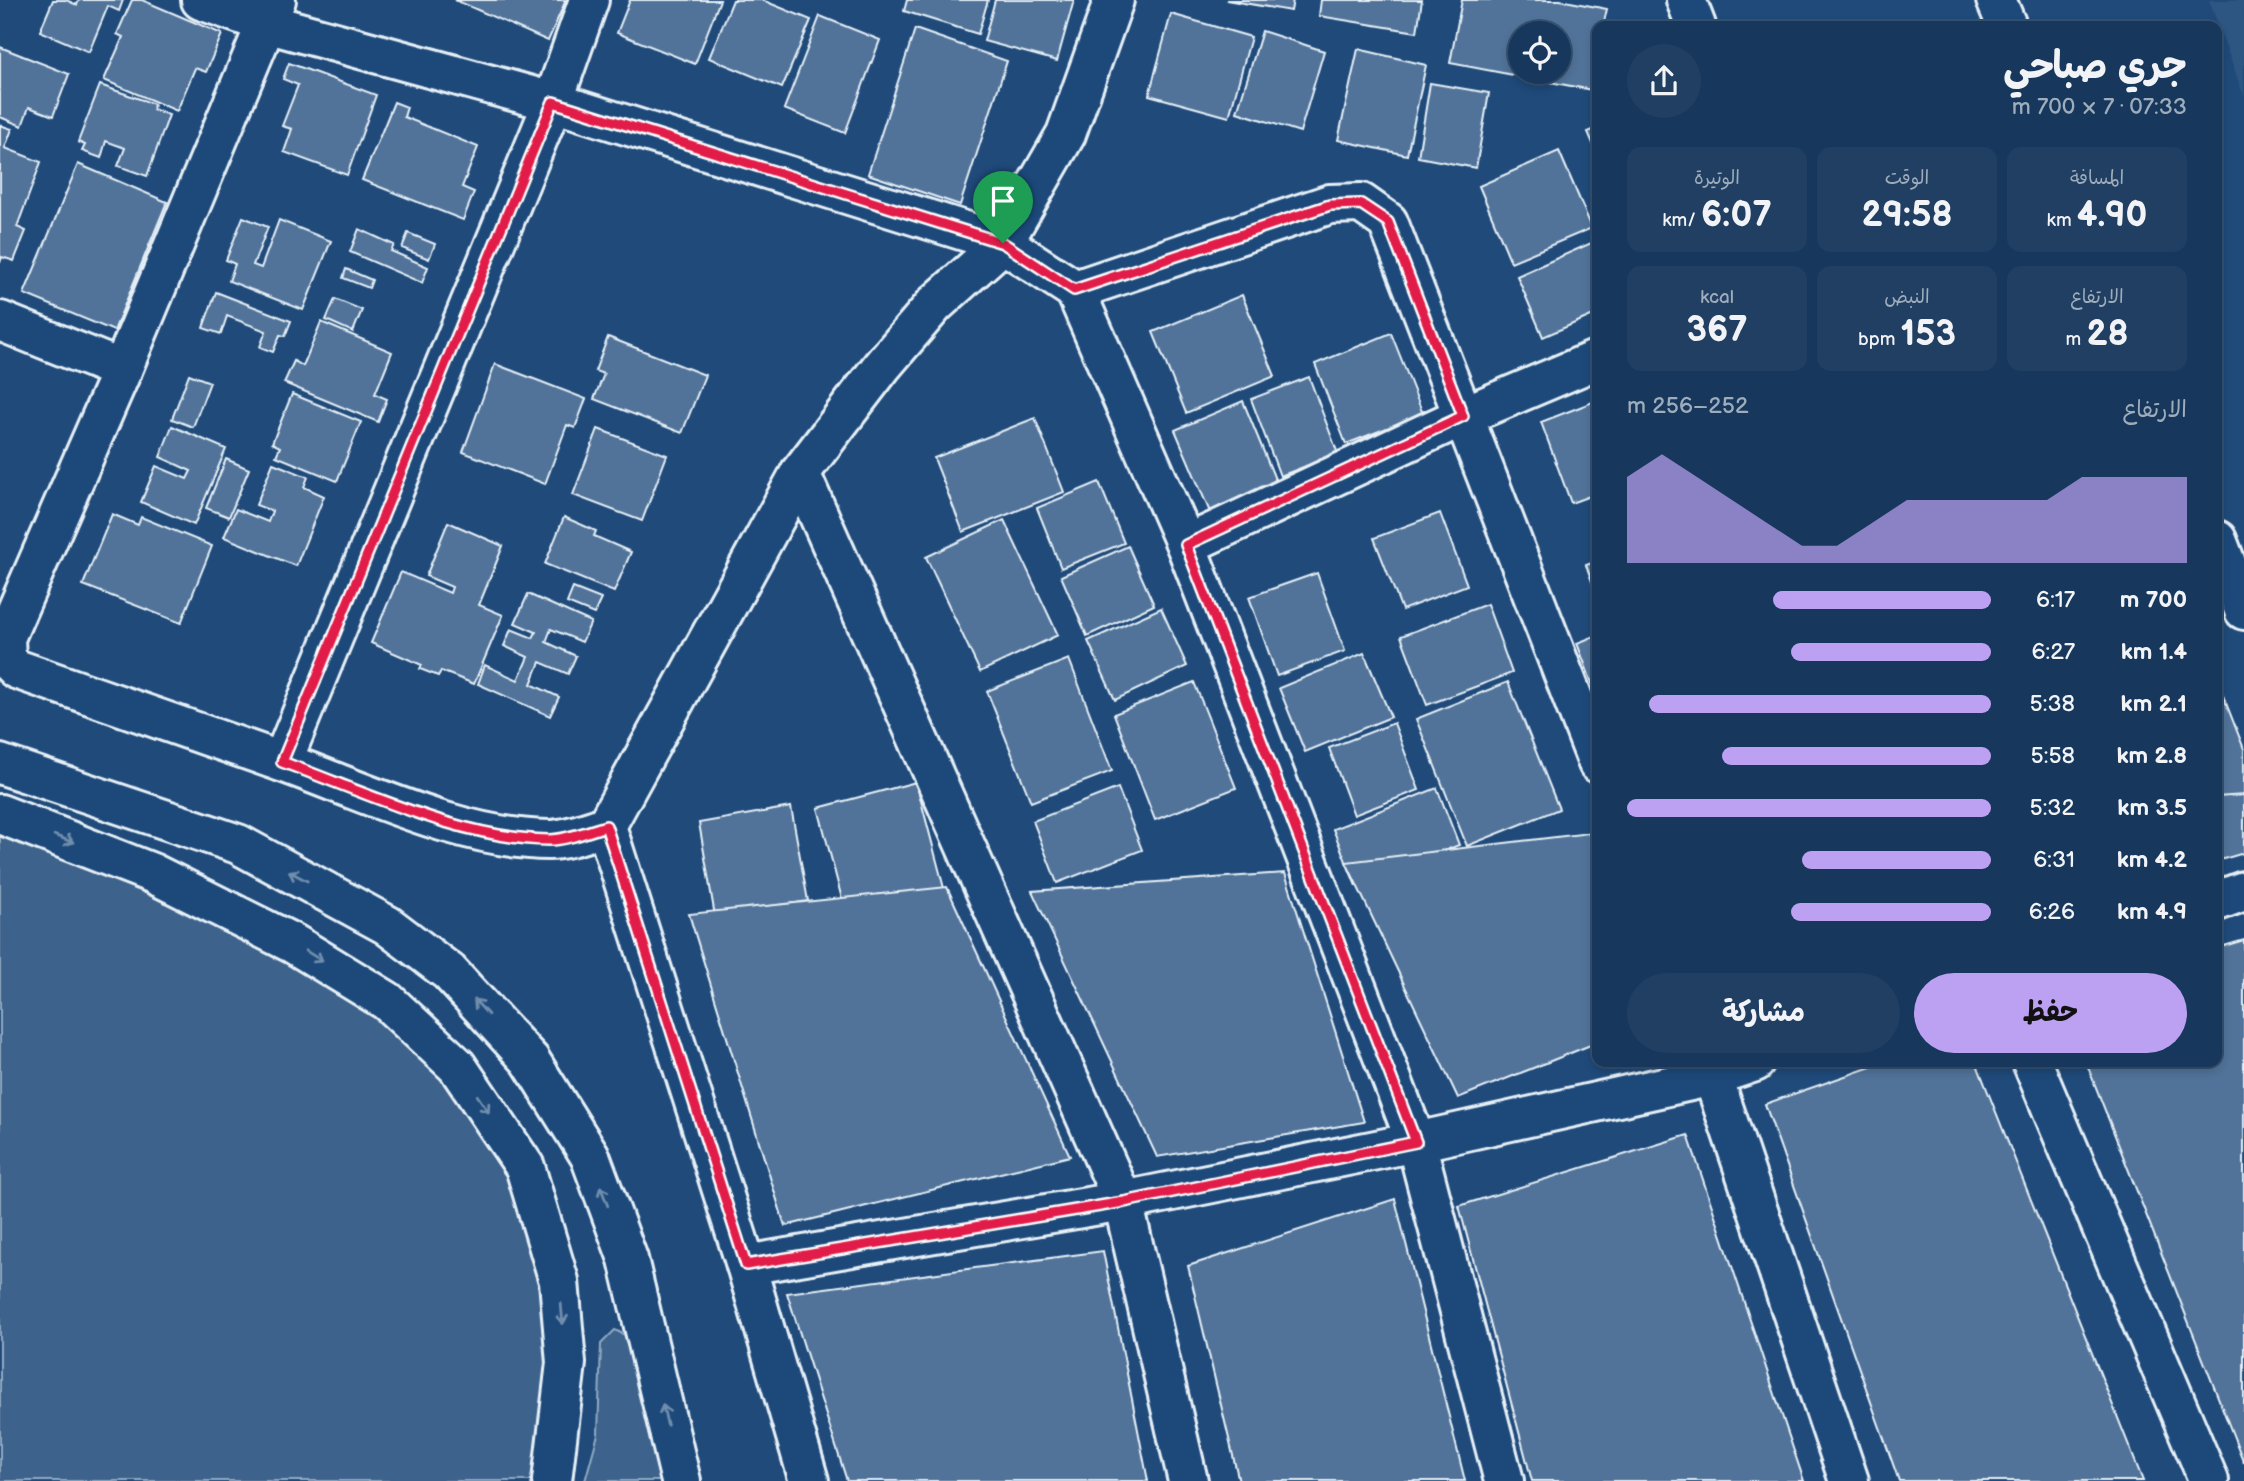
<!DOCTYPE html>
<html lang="ar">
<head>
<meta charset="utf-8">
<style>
  body { margin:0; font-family:"Balsamiq Sans","Playpen Sans Arabic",sans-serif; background:#203f62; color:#f1f3f6; direction:rtl; height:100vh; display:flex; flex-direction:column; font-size:26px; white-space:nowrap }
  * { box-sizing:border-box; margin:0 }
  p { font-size:23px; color:#9eacbb }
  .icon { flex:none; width:38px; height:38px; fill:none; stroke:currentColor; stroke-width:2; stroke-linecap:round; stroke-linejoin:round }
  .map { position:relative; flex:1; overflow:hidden; direction:ltr }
  .details { position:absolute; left:1592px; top:21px; width:630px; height:1046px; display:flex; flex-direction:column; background:#17385c; border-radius:14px; box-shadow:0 4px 10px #0003,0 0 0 2px #365272; direction:rtl }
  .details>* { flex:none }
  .buttons { position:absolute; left:1508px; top:21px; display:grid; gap:14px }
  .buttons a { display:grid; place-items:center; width:63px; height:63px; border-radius:50%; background:#17385c; box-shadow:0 4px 10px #0003,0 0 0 2px #365272; font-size:35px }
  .pin { position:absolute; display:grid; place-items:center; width:60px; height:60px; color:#fff; margin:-72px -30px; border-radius:50% 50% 50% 0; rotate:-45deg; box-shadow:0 0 7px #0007 }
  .pin .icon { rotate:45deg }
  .round { display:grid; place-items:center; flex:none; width:74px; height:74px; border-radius:37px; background:#203f62 }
  .head { display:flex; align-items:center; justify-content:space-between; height:119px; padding:0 35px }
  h1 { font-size:38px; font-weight:700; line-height:52px }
  .stats { display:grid; grid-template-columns:repeat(3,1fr); gap:10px; height:119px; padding:7px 35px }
  .stats div { display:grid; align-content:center; border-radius:14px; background:#203f62; text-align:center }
  .stats b { font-size:35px; font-weight:700 }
  .stats small { font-size:19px; font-weight:400 }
  .stats p { font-size:19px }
  .chart { height:196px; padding:14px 35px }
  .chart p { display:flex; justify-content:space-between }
  .chart svg { width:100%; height:126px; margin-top:7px; fill:#bca0f2; opacity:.7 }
  .cta { display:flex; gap:14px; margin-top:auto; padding:14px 35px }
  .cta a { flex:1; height:80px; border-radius:42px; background:#bca0f2; color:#111; font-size:28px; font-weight:700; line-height:80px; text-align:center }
  .cta a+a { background:#203f62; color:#f1f3f6 }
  ul { padding:0 35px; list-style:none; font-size:23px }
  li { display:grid; grid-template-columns:112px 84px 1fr; align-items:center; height:52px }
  li i { height:18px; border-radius:9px; background:#bca0f2 }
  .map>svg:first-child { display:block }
</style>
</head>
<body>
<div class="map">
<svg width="2244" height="1481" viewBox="0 0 2244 1481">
  <rect width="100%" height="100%" fill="#1f4a7a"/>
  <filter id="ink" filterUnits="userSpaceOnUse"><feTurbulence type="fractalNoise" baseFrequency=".0143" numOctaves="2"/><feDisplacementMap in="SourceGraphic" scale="14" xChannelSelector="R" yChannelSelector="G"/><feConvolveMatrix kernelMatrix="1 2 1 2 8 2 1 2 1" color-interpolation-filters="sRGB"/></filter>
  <g filter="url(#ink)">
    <path fill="#2e5683" d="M2209,0h35v96z"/>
    <g fill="#3c628c" stroke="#92aac2" stroke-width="2">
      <path d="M0,827l290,124 165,123 60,100 35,105 -7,202h-543z"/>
      <path d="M615,1330l16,8 36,143h-82l13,-47 3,-90z"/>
    </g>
    <g fill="#517399" stroke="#e8f1f8" stroke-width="2" fill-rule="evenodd">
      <path d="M53,0h13l11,5 2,-5h44l-4,11 -11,-5 -19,46 -49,-21z"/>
      <path d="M132,0h10l80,34 -16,38 -11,-4 -18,43 -73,-31 19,-43 -6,-3z"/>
      <path d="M455,0h111l-18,41z"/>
      <path d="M630,0h90l-25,64 -78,-31z"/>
      <path d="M733,0h29l49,20 -29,68 -73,-30z"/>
      <path d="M907,0h81l-10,34 -74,-23z"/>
      <path d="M995,0h79l-17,61 -73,-20z"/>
      <path d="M1226,0h67l-2,11z"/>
      <path d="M1321,0h101l-5,32 -98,-16z"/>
      <path d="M1462,0h98l47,9 -4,17h-5v31l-6,33 -142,-27zM1521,33h38v39h-38z"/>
      <path d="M1171,14l80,23 -22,80 -80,-22z"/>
      <path d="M820,16l60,24 -35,93 -61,-24z"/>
      <path d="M915,29l92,32 -47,144 -92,-31z"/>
      <path d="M1262,31l62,20 -24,81 -63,-20z"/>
      <path d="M0,47l69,27 -16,42 -24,-9 -7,19 -22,-9z"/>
      <path d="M1358,49l68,16 -19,90 -69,-15z"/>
      <path d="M289,63l87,32 -29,80 -63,-23 8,-23 -10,-3 16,-41 -15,-6z"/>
      <path d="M1430,83l59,10 -13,75 -58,-11z"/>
      <path d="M100,85l54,19 -1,5 16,6 -22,61 -29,-10 7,-18 -19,-7 -5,17 -19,-7 3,-6 -7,-3z"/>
      <path d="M394,102l13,5 -3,10 74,30 -16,40 12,5 -11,28 -101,-40z"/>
      <path d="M0,125l12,4 -7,19 36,14 -24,65 9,4 -12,30 -12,-4 -2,6z"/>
      <path d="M1598,128v27l-10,-23z"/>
      <path d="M1559,151l33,77 -81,34 -32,-76z"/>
      <path d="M78,164l89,38 -53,129 -90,-37z"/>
      <path d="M243,217l25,10 -15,38 8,3 18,-48 52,21 -28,69 -74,-29 6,-17 -9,-4z"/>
      <path d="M359,229l35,16 -3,6 37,16 -6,16 -72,-31z"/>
      <path d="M408,233l27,11 -6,15 -27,-11z"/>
      <path d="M1598,240v73l-55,24 -26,-61z"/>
      <path d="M346,269l26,11 -3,8 -26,-10z"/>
      <path d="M216,292l75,29 -6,15 -5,-1 -7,17 -13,-5 6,-16 -39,-15 -6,18 -18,-6z"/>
      <path d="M1242,295l33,81 -89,37 -33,-81z"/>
      <path d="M335,299l27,11 -9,22 -27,-12z"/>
      <path d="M321,322l71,30 -17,42 12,5 -9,23 -94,-39 10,-22 9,5z"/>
      <path d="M1391,333l32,81 -77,30 -31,-80z"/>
      <path d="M608,337l97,38 -23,58 -88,-34 10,-25 -9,-3z"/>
      <path d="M495,364l91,35 -11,29 -8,-3 -22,59 -82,-32z"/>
      <path d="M189,374l21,8 -17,45 -21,-8z"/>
      <path d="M1309,377l29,77 -58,22 -29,-77z"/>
      <path d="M292,394l69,28 -24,59 -61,-25 4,-9 -8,-4z"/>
      <path d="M1598,400v93l-27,10 -30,-81z"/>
      <path d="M1243,401l36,88 -67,28 -37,-87z"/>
      <path d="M1035,418l29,74 -101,40 -29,-74z"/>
      <path d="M172,426l54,23 -32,76 -53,-23 15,-36 31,13 4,-8 -31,-14z"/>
      <path d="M598,429l69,26 -25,66 -69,-26z"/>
      <path d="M226,459l23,10 -20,48 -23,-9z"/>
      <path d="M273,463l35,14 -4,10 20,9 -28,70 -72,-29 12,-28 32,13 4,-11 -16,-6z"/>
      <path d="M1099,482l25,61 -63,25 -24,-60z"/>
      <path d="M1440,513l27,72 -65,25 -28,-72z"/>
      <path d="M112,514l26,11 3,-8 71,29 -31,77 -98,-38z"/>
      <path d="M564,517l32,14 -2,5 37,16 -17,40 -69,-28z"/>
      <path d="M1004,520l54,115 -78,37 -54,-115z"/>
      <path d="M448,522l55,24 -24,59 24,10 -29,69 -33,-13 -3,5 -18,-7 2,-4 -51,-22 30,-71 49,21 2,-6 -26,-11z"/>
      <path d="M1128,546l26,59 -67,31 -26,-60z"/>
      <path d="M1598,561v37l-12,-33z"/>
      <path d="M1317,573l28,78 -68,25 -28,-79z"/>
      <path d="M573,588l28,11 -7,15 -27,-11z"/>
      <path d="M528,594l63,28 -9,20 -31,-13 -5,13 30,14 -8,18 -28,-12 -9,22 28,13 -9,19 -72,-32 7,-19 33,15 10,-23 -24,-11 7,-17 22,9 3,-6 -21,-9z"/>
      <path d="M1487,604l25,69 -85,32 -26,-69z"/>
      <path d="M1161,608l26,58 -72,34 -27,-59z"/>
      <path d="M1598,635v64l-21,-56z"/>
      <path d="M1364,653l27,64 -86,35 -26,-64z"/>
      <path d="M1069,659l43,112 -81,31 -44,-111z"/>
      <path d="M2217,680l27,69v77l-27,10z"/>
      <path d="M1194,682l42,106 -81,32 -41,-106z"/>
      <path d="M1508,682l51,127 -92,37 -51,-127z"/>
      <path d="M1394,723l25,67 -65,25 -25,-67z"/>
      <path d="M916,782l44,167 -98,26 -44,-167z"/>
      <path d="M1118,788l24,62 -85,33 -24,-62z"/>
      <path d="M1437,788l22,57 -103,41 -23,-57z"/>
      <path d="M2244,795v58l-27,8v-64z"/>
      <path d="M791,807l17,94 -93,15 -16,-93z"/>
      <path d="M1589,833l9,36v173l-140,56 -112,-236z"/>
      <path d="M1285,873l79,249 -207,35 -125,-266z"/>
      <path d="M947,887l123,269 -285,70 -96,-312z"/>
      <path d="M2244,940v523l-158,-401h131v-114z"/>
      <path d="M1885,1062h91l167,419h-244l-134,-377z"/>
      <path d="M1688,1135l116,346h-272l-73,-275z"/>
      <path d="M1395,1199l70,282h-226l-51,-215z"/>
      <path d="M1103,1251l45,230h-301l-60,-188z"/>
    </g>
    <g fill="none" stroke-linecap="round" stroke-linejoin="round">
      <g stroke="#e8f1f8" stroke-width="44">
        <g id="minor">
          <path d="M201,0l65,23 287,79 450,141 72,47 111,255 230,597 88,339"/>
          <path d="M276,0l-154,370 -117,268 1,21 10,10 266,93"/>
          <path d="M589,0l-36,102 -271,660c83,30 179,77 267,78 18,0 40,-9 57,-14"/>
          <path d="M1686,0l10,26"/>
          <path d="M1996,0l11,26"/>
          <path d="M1075,290l255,-86 31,-1 27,19 210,541"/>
          <path d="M0,321l122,49"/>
          <path d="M800,473l323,728 65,280"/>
          <path d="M2217,540l27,70"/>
          <path d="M1186,545l277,-129 135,-57"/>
          <path d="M2217,901l27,-10"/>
          <path d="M1708,1062l141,419"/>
          <path d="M2032,1062l177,419"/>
          <path d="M746,1265l377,-64 293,-59 297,-66 42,-14"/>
          <path d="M809,1481l-63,-216 -140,-439 194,-353 82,-107 53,-62 68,-61 63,-109 48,-134"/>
        </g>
      </g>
      <g stroke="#e8f1f8" stroke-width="44">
        <g id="highway">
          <path d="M0,764l238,80 149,81 62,47 81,88 60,96 38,103 53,222"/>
          <path d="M0,814l152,59 142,71 93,57 70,65 68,101 34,114 7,82 -14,118"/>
        </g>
      </g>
      <use href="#minor" stroke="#1f4a7a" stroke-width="38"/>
      <use href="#highway" stroke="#1f4a7a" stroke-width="38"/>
    </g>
    <defs><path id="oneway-shaft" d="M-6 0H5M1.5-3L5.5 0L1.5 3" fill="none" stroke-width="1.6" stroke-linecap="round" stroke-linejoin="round" transform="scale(1.75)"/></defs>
    <g stroke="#6f8dac">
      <use href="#oneway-shaft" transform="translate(64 839) rotate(21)"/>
      <use href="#oneway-shaft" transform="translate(298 876) rotate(-152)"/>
      <use href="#oneway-shaft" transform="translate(314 956) rotate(32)"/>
      <use href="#oneway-shaft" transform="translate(481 1007) rotate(-132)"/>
      <use href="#oneway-shaft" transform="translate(483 1104) rotate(56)"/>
      <use href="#oneway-shaft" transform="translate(604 1196) rotate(-111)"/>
      <use href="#oneway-shaft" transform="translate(562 1314) rotate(85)"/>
      <use href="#oneway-shaft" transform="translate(665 1415) rotate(-103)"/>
    </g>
  </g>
  <g fill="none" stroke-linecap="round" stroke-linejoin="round" filter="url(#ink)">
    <g stroke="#fff" stroke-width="14">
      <path id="route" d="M553,102l450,141 71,47 256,-85 31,-1 27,18 75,194 -277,129 230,597 -292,60 -378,63 -140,-439c-17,5 -39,14 -57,14 -88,-1 -184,-48 -267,-78z"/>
    </g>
    <use href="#route" stroke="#e11d48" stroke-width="9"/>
  </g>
</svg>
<div class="buttons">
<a><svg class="icon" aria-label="locate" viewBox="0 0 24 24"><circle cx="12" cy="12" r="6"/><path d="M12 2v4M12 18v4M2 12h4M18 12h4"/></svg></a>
</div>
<div class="pin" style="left:1003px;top:243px;background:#1e9e55"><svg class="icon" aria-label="arrive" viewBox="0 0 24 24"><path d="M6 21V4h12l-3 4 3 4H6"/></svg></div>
<section class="details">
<div class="head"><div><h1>جري صباحي</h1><p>07:33 · 7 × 700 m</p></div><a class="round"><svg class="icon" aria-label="share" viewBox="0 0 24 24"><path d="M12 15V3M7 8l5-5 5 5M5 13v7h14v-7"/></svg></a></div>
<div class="stats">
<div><p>المسافة</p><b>4.90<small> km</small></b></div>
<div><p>الوقت</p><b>29:58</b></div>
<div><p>الوتيرة</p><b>6:07<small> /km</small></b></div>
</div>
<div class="stats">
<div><p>الارتفاع</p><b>28<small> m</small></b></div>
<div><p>النبض</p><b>153<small> bpm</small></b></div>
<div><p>kcal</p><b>367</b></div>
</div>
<div class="chart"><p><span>الارتفاع</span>252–256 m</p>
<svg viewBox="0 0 160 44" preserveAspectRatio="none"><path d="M0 44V14L10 6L20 14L30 22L40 30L50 38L60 38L70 30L80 22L90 22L100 22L110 22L120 22L130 14L140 14L150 14L160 14V44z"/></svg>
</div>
<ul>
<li><b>700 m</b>6:17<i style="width:60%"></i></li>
<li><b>1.4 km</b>6:27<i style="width:55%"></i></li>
<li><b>2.1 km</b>5:38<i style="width:94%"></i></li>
<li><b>2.8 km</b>5:58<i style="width:74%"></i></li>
<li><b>3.5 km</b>5:32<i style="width:100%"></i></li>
<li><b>4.2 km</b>6:31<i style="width:52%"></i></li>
<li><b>4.9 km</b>6:26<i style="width:55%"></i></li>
</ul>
<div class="cta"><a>حفظ</a><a>مشاركة</a></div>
</section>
</div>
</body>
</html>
